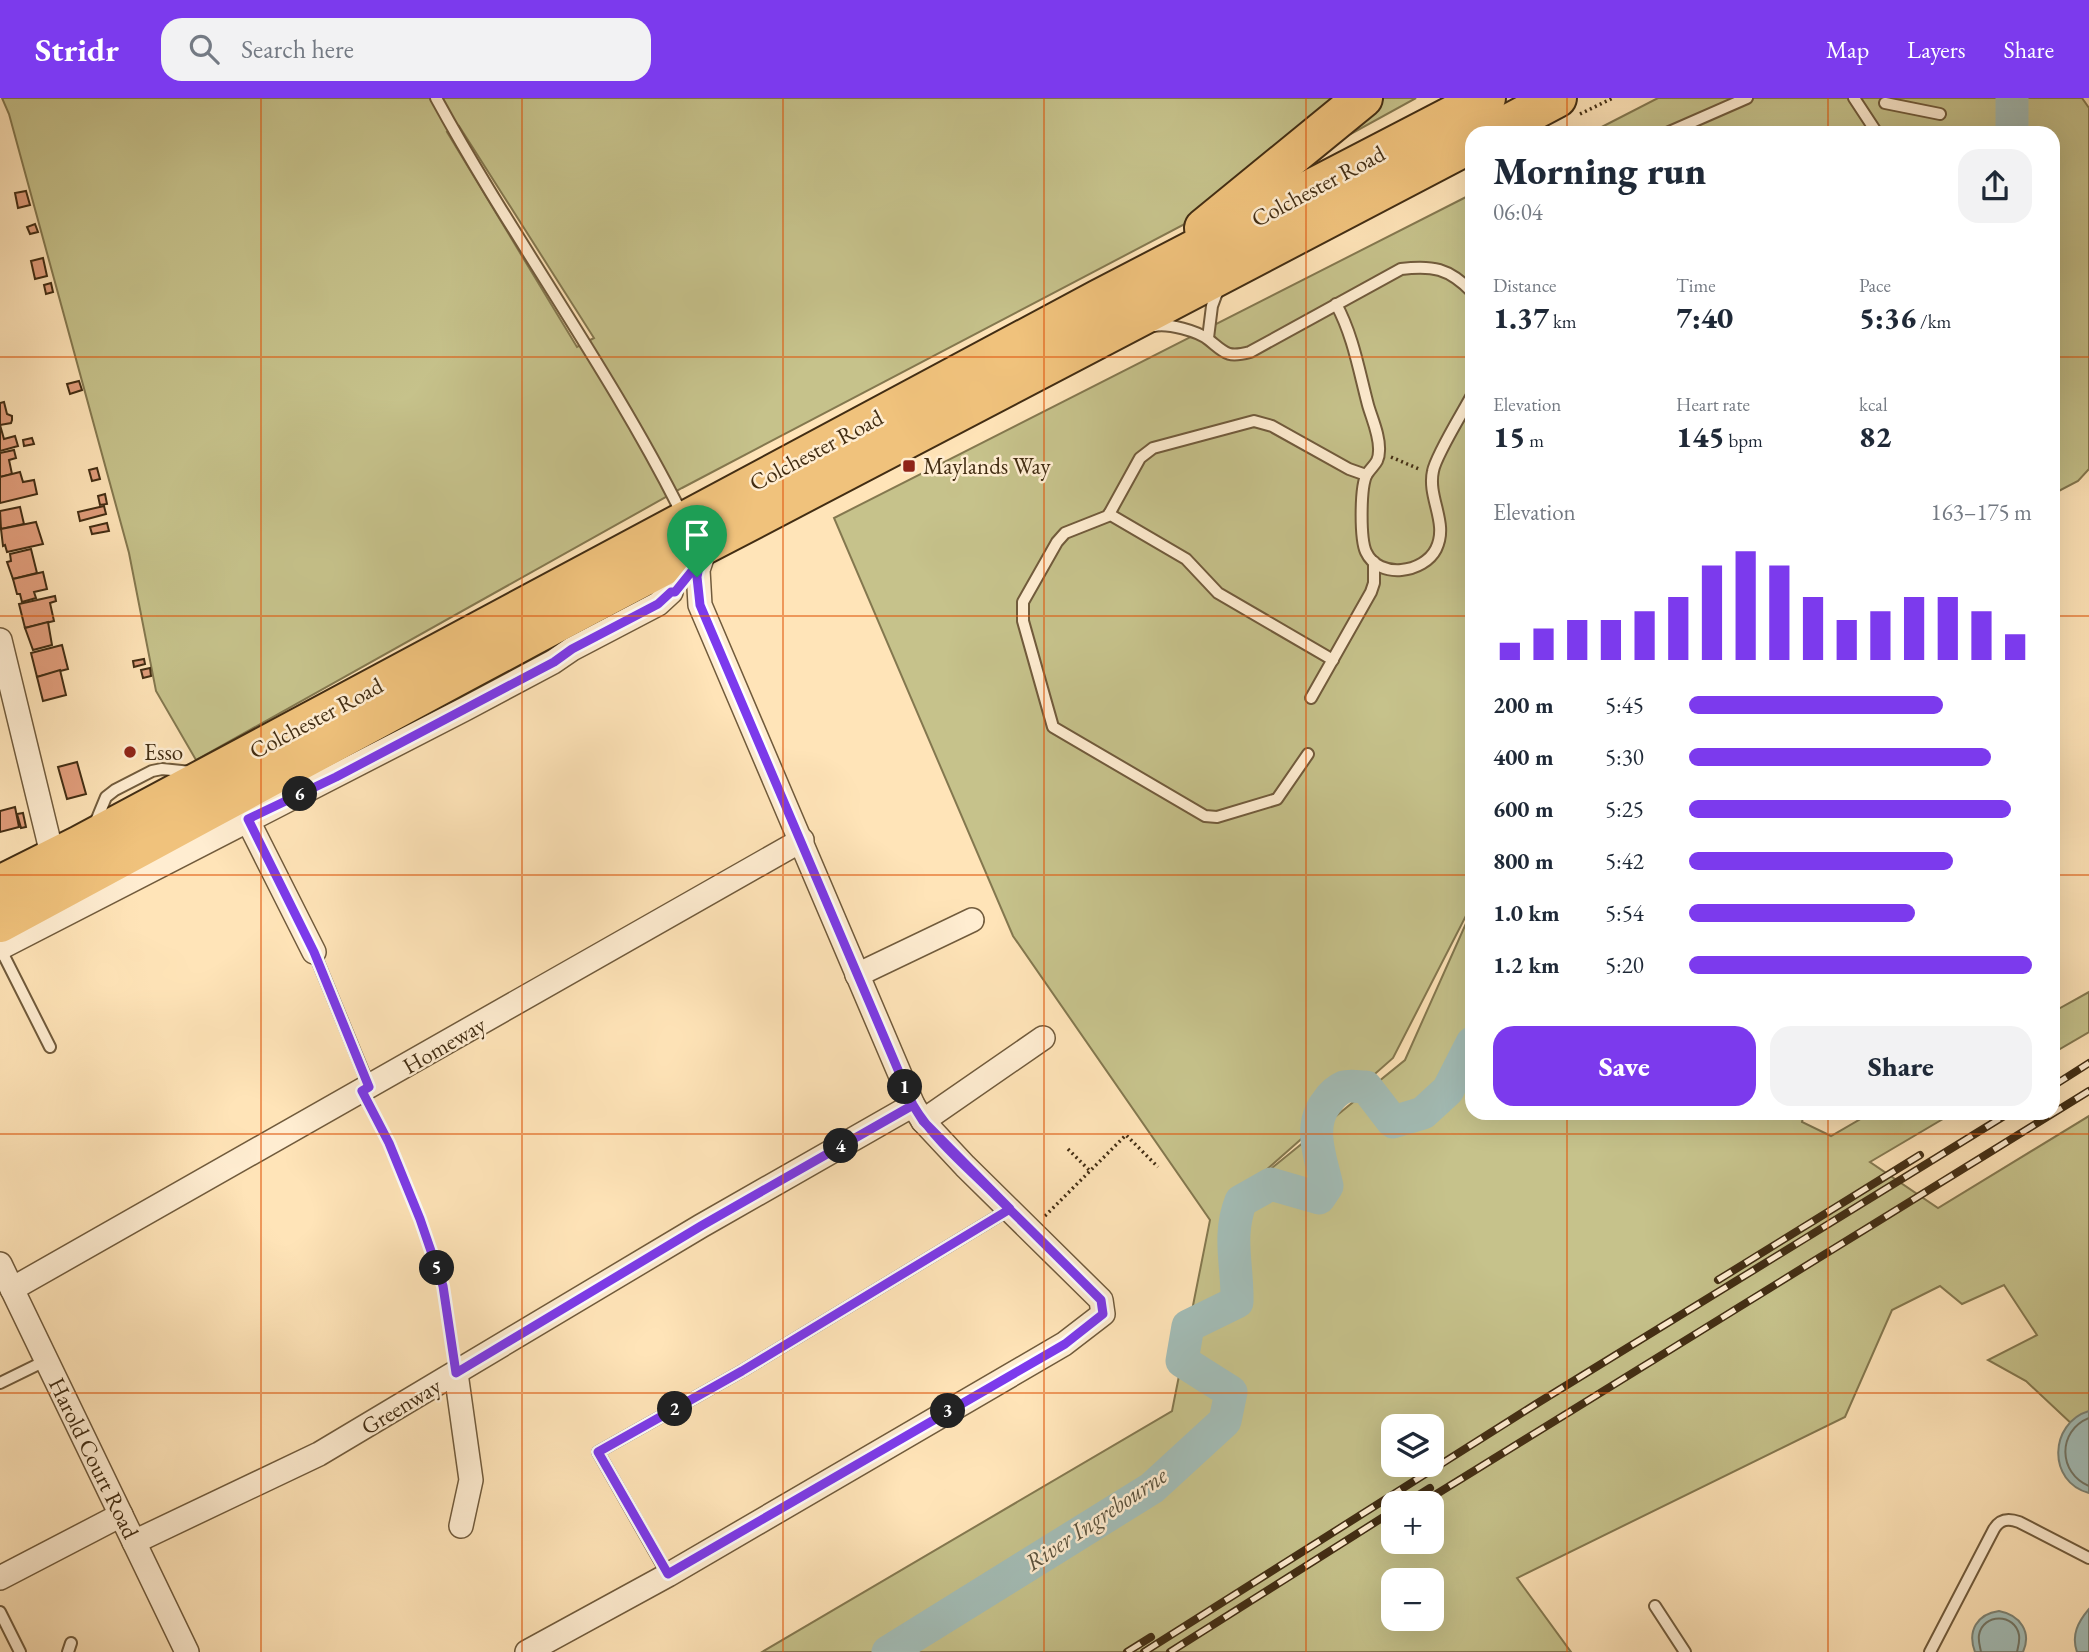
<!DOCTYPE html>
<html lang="en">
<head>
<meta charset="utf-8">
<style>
  body { margin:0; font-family:"EB Garamond",serif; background:#f2f2f3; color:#1f2937; height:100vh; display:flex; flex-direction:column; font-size:26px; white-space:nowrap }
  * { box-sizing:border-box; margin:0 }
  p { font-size:23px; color:#747a83 }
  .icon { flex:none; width:38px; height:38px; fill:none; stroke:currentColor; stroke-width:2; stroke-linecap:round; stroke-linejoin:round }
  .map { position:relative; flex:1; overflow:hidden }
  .side { position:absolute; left:1465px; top:28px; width:595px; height:994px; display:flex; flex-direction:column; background:#fff; border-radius:21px; box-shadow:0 7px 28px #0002 }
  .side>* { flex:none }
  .tools { position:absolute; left:1381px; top:1316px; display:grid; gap:14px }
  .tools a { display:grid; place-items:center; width:63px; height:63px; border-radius:14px; background:#fff; box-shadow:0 7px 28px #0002; font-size:35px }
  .pin { position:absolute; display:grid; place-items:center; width:60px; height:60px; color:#fff; margin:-72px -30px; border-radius:50% 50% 50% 0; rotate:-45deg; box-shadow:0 0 7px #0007 }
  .pin .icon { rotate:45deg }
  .km { position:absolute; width:35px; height:35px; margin:-18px; border-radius:50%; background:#222; color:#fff; font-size:19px; line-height:35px; text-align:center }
  .round { display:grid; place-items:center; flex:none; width:74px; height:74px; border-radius:21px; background:#f2f2f3 }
  .overview { display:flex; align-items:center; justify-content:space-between; height:119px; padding:0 28px }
  h1 { font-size:38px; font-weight:800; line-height:52px }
  .metrics { display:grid; grid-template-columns:repeat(3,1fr); gap:10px; height:119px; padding:7px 28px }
  .metrics div { display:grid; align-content:center }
  .metrics b { font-size:30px; font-weight:800 }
  .metrics small { font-size:19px; font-weight:400 }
  .metrics p { font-size:19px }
  .chart { height:196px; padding:14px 28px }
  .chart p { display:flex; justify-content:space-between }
  .chart svg { width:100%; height:126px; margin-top:7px; stroke:#7c3aed; stroke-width:6 }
  .button { display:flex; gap:14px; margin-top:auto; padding:14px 28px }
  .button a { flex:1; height:80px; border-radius:21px; background:#7c3aed; color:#fff; font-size:28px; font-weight:800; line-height:80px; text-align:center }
  .button a+a { background:#f2f2f3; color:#1f2937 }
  ul { padding:0 28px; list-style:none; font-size:23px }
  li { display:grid; grid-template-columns:112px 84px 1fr; align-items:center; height:52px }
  li i { height:18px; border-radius:9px; background:#7c3aed }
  header { display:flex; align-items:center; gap:42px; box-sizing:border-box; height:98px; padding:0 35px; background:#7c3aed; color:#fff }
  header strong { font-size:33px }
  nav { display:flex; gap:38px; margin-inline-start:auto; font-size:24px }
  .search { width:490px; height:63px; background:#f2f2f3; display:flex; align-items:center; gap:18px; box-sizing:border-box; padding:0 24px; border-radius:21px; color:#747a83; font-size:26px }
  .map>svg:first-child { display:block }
</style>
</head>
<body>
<header>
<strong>Stridr</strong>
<div class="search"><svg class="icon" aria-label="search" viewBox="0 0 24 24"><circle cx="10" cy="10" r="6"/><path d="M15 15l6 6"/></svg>Search here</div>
<nav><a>Map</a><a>Layers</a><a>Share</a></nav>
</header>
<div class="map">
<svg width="2089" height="1554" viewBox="0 0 2089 1554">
  <rect width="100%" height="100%" fill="#ffe4b8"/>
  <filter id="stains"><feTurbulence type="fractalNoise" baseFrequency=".00286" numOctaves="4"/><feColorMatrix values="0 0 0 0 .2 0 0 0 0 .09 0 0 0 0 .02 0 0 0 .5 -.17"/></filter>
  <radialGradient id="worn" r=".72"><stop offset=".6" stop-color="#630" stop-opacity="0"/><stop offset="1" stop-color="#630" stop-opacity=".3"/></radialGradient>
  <g fill="#c6c28b" stroke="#84784f" stroke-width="2" fill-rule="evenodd">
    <path d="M2,0h1414l-176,97 -558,293 -486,272 -40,-69 -27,-138 -120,-439zM459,28l135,212 -17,9 -130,-215z"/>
    <path d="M1658,0h424l7,10v361l-11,12 -25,13v-361h-463z"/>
    <path d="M1472,96v710l-79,154 -163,144 175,-142 67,-150v203h332l-2,9 29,14 40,-23h82l-83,49 68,46 151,-92v321l-14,-10 -49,-46 -38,-21 49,-25 -33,-50 -42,19 -22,-18 -48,24 -47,107 -328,161 54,74h-809l410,-241 38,-191 -197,-284 -179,-418zM1393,1328h39v39h-39zM1393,1405h39v39h-39zM1393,1482h39v39h-39z"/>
    <path d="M2089,894v40l-36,21v-41z"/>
  </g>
  <g fill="#a3bdb7" stroke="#7c8375" stroke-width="2">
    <path d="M2089,1313v82c-42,-11 -40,-70 0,-82z"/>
    <path d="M2089,1511v43h-12c-6,-17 1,-30 12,-43z"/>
    <path d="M1999,1513c21,4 33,21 24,41h-48c-8,-21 2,-38 24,-41z"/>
  </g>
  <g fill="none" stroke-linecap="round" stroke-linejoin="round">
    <g stroke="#727565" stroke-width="2">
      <path d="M2089,1320c-32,13 -31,55 0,68"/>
      <path d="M1981,1554c-1,-6 -3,-11 -2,-17 4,-22 36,-22 40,0 1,6 -1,12 -2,17"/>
    </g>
    <g stroke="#a3bdb7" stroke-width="33">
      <path d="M2012,0v35"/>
      <path d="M888,1554l264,-164 73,-67 6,-29 -49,-31 6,-35 49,-24c1,-35 -10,-66 4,-101l30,-17 48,14 8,-12c-6,-27 -20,-60 0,-84 4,-6 10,-12 17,-15 6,-2 15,0 22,0l27,35 30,-9 25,-23 24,-47"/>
    </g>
  </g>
  <g fill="#e19d7b" stroke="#422d13" stroke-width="2">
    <path d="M26,93l4,14 -12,3 -3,-15z"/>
    <path d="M35,126l3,8 -8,2 -3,-7z"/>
    <path d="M43,160l4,18 -12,3 -4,-18z"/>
    <path d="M51,185l2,9 -7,2 -2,-9z"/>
    <path d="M79,283l3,9 -12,4 -3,-10z"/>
    <path d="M4,304l3,12 5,2v4l-1,3 -11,2v-22z"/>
    <path d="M0,327l4,14 11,-3 3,10 -18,5z"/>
    <path d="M32,340l2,6 -10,2 -1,-6z"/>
    <path d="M14,352l2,8 -7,2 3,14 -12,3v-24z"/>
    <path d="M97,370l3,11 -8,2 -3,-11z"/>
    <path d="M20,374l3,10 11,-2 3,14 -37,9v-26z"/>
    <path d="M105,396l2,10 -7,1 -2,-9z"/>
    <path d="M104,408l2,8 -26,7 -2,-9z"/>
    <path d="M20,409l4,17 -23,5 -1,-18z"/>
    <path d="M36,424l7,22 -36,8 -2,-7 -2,1 -2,-17z"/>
    <path d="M107,425l2,8 -17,3 -2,-7z"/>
    <path d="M31,451l6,24 -24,6 -6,-17 4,-1 -1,-7z"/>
    <path d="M43,474l4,17 -13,3 2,6 -14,4 -2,-8h-3l-4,-15z"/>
    <path d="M55,498l1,5 -6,2 4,18 -29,7 -6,-24z"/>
    <path d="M48,524l4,23 -19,5 -8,-22z"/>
    <path d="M62,547l6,24 -31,8 -6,-24z"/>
    <path d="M144,561l1,5 -11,3 -1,-6z"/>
    <path d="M150,570l1,8 -8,2 -2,-8z"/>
    <path d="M60,572l6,25 -23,6 -6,-24z"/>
    <path d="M77,664l9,32 -19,5 -9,-32z"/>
    <path d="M15,709l4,20 -19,5v-21z"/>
    <path d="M23,715l3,14 -5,1 -4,-14z"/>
  </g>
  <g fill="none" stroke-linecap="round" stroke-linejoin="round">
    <g stroke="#715b3c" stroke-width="14">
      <g id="lane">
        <path d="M436,0c77,141 174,272 246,416"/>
        <path d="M1854,0l23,35"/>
        <path d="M1885,5l55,11"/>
        <path d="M1667,35l80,-35"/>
        <path d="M1336,206c17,31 23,67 32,101 4,14 12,31 11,46 0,12 -6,14 -12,23 -7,12 -7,65 -1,78 13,28 58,21 70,-3 13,-26 -9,-51 -3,-78 3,-16 30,-59 39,-76"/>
        <path d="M1154,228c14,-3 44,5 55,14 16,13 18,18 41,12l151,-83c31,-4 48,-1 71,23"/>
        <path d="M1208,240l4,-32 7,-19"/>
        <path d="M1109,416l77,45 32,34 115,67"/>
        <path d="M1311,600l60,-106 3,-9v-21"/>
        <path d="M1308,656l-31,45 -60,18 -12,-1 -152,-89 -30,-106v-19l34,-60 8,-9 43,-17 32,-58 13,-10 101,-27 18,5 77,43 17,6"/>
        <path d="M94,728l12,-29 9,-7 37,-19 10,-2 29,3"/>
        <path d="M0,850l50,99"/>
        <path d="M314,854l55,134"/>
        <path d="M0,1285l47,-23"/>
        <path d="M668,1477l-70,-123 144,-81 268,-162"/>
        <path d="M1655,1508l30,46"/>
        <path d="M0,1514l20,40"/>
        <path d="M68,1554l3,-9"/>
        <path d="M1930,1554l64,-123c6,-10 14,-11 25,-7l70,36"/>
      </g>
    </g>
    <g stroke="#715b3c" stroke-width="26">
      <g id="street">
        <path d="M0,542l53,218"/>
        <path d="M241,709l73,145"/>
        <path d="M0,850l465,-239 88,-47 19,-13 86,-45 13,-12"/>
        <path d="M857,877l115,-55"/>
        <path d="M923,1023l120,-83"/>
        <path d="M0,1166l187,388"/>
        <path d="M12,1191l790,-449"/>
        <path d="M456,1275l15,107 -10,46"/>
        <path d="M134,1444l185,-88 382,-228 212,-121"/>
        <path d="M0,1480l121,-63"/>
        <path d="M527,1554l141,-77 396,-231 39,-30 -2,-14 -136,-134 -42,-45 -10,-16 -213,-500 -2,-35 9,-27"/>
      </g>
    </g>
    <g stroke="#422d13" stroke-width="42">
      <g id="highway">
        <path d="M1491,35l66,-35"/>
        <path d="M1204,130l159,-130"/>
        <path d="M0,787l80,-40 1019,-546 387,-201"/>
        <path d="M0,825c236,-127 470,-256 708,-380 254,-134 510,-265 764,-400"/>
      </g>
    </g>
    <g stroke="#422d13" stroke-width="3.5" stroke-dasharray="2 3.5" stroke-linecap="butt">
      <path d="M1580,16l33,-16"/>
      <path d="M1391,359l28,12"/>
      <path d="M371,1011c39,75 74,158 83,243"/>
      <path d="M1068,1051l22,22"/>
      <path d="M1045,1118l81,-81 32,32"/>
    </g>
    <use href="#lane" stroke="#ffedd1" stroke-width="10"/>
    <use href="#street" stroke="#ffedd1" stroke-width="23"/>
    <use href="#highway" stroke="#f0c27c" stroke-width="38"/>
    <g stroke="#422d13" stroke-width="8">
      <g id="rail">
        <path d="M2053,988l36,-23"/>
        <path d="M1718,1182l202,-125"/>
        <path d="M1406,1405l24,-15"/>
        <path d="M1422,1405l667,-412"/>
        <path d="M1127,1554l24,-15"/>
        <path d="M1144,1554l392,-248 473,-291"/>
        <path d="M1170,1554l223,-141"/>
      </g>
    </g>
    <use href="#rail" stroke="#ffedd1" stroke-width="5" stroke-dasharray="16" stroke-linecap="butt"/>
  </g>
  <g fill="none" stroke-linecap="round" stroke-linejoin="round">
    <g stroke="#fff" stroke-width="14">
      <path id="route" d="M697,479l3,28 213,500 10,16 87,88 -268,162 -144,81 70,122 397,-230 38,-30 -2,-14c-34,-34 -69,-69 -104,-103 -29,-29 -63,-57 -84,-92l-212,121 -245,147 -13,-87 -23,-67 -31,-76 -27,-52 7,-4 -55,-135 -66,-133 88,-42 218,-115 18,-13 86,-45 13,-12h4l25,-31 -3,16"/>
    </g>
    <use href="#route" stroke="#7c3aed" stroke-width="9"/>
  </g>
  <path fill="none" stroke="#e0570c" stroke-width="2" stroke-opacity="0.55" d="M261,0v1554M522,0v1554M783,0v1554M1044,0v1554M1306,0v1554M1567,0v35M1828,0v35M0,259h1472M2053,259h36M0,518h1472M2053,518h36M0,777h1472M2053,777h36M1567,1015v539M1828,1015v539M0,1036h2089M0,1295h2089"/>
  <g fill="#8f2418" stroke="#ffedd1" stroke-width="2.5">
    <rect x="902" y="361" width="14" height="14" rx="3.5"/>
    <circle cx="130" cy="654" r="7"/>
  </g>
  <g text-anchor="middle" stroke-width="5" stroke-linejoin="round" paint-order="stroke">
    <g font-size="23" fill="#422d13" stroke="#ffedd1">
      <text transform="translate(1318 88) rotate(-28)" y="8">Colchester Road</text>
      <text transform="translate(816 352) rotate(-28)" y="8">Colchester Road</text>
      <text transform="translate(316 620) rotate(-28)" y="8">Colchester Road</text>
      <text transform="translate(444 947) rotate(-30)" y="8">Homeway</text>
      <text transform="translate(401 1308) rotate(-31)" y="8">Greenway</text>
      <text transform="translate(94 1360) rotate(64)" y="8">Harold Court Road</text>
    </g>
    <g font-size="23" fill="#422d13" stroke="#ffedd1" text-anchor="start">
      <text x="923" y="376">Maylands Way</text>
      <text x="144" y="662">Esso</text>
    </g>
    <g font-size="24" font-style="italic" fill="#5a513c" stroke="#ffedd1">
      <text transform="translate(1096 1421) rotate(-34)" y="8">River Ingrebourne</text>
    </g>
  </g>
  <rect width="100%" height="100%" filter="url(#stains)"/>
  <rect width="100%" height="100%" fill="url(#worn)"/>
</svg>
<div class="tools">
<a><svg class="icon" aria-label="layers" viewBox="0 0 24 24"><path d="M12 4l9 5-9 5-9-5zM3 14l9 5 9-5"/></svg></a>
<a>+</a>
<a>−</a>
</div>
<div class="pin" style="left:697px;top:479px;background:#1e9e55"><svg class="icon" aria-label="arrive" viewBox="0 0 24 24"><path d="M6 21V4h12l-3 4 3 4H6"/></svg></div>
<b class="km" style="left:905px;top:989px">1</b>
<b class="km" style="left:675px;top:1311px">2</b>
<b class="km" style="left:948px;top:1313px">3</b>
<b class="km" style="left:841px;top:1048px">4</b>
<b class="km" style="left:437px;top:1170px">5</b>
<b class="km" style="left:300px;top:696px">6</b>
<section class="side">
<div class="overview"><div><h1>Morning run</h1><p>06:04</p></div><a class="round"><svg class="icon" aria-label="share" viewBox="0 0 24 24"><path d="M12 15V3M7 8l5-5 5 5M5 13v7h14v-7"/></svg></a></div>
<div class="metrics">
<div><p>Distance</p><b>1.37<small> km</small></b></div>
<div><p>Time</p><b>7:40</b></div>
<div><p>Pace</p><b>5:36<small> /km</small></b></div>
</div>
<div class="metrics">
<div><p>Elevation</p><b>15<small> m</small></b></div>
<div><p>Heart rate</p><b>145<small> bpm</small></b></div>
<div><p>kcal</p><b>82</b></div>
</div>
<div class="chart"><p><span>Elevation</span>163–175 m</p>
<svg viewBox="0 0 160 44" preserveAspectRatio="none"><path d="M5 44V38M15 44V33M25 44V30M35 44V30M45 44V27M55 44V22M65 44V11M75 44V6M85 44V11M95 44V22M105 44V30M115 44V27M125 44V22M135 44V22M145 44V27M155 44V35"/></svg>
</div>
<ul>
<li><b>200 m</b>5:45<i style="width:74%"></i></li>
<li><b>400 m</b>5:30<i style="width:88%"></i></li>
<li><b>600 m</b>5:25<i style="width:94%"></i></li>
<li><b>800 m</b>5:42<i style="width:77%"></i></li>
<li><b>1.0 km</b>5:54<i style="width:66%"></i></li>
<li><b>1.2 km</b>5:20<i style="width:100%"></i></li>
</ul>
<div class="button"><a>Save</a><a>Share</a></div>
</section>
</div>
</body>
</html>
